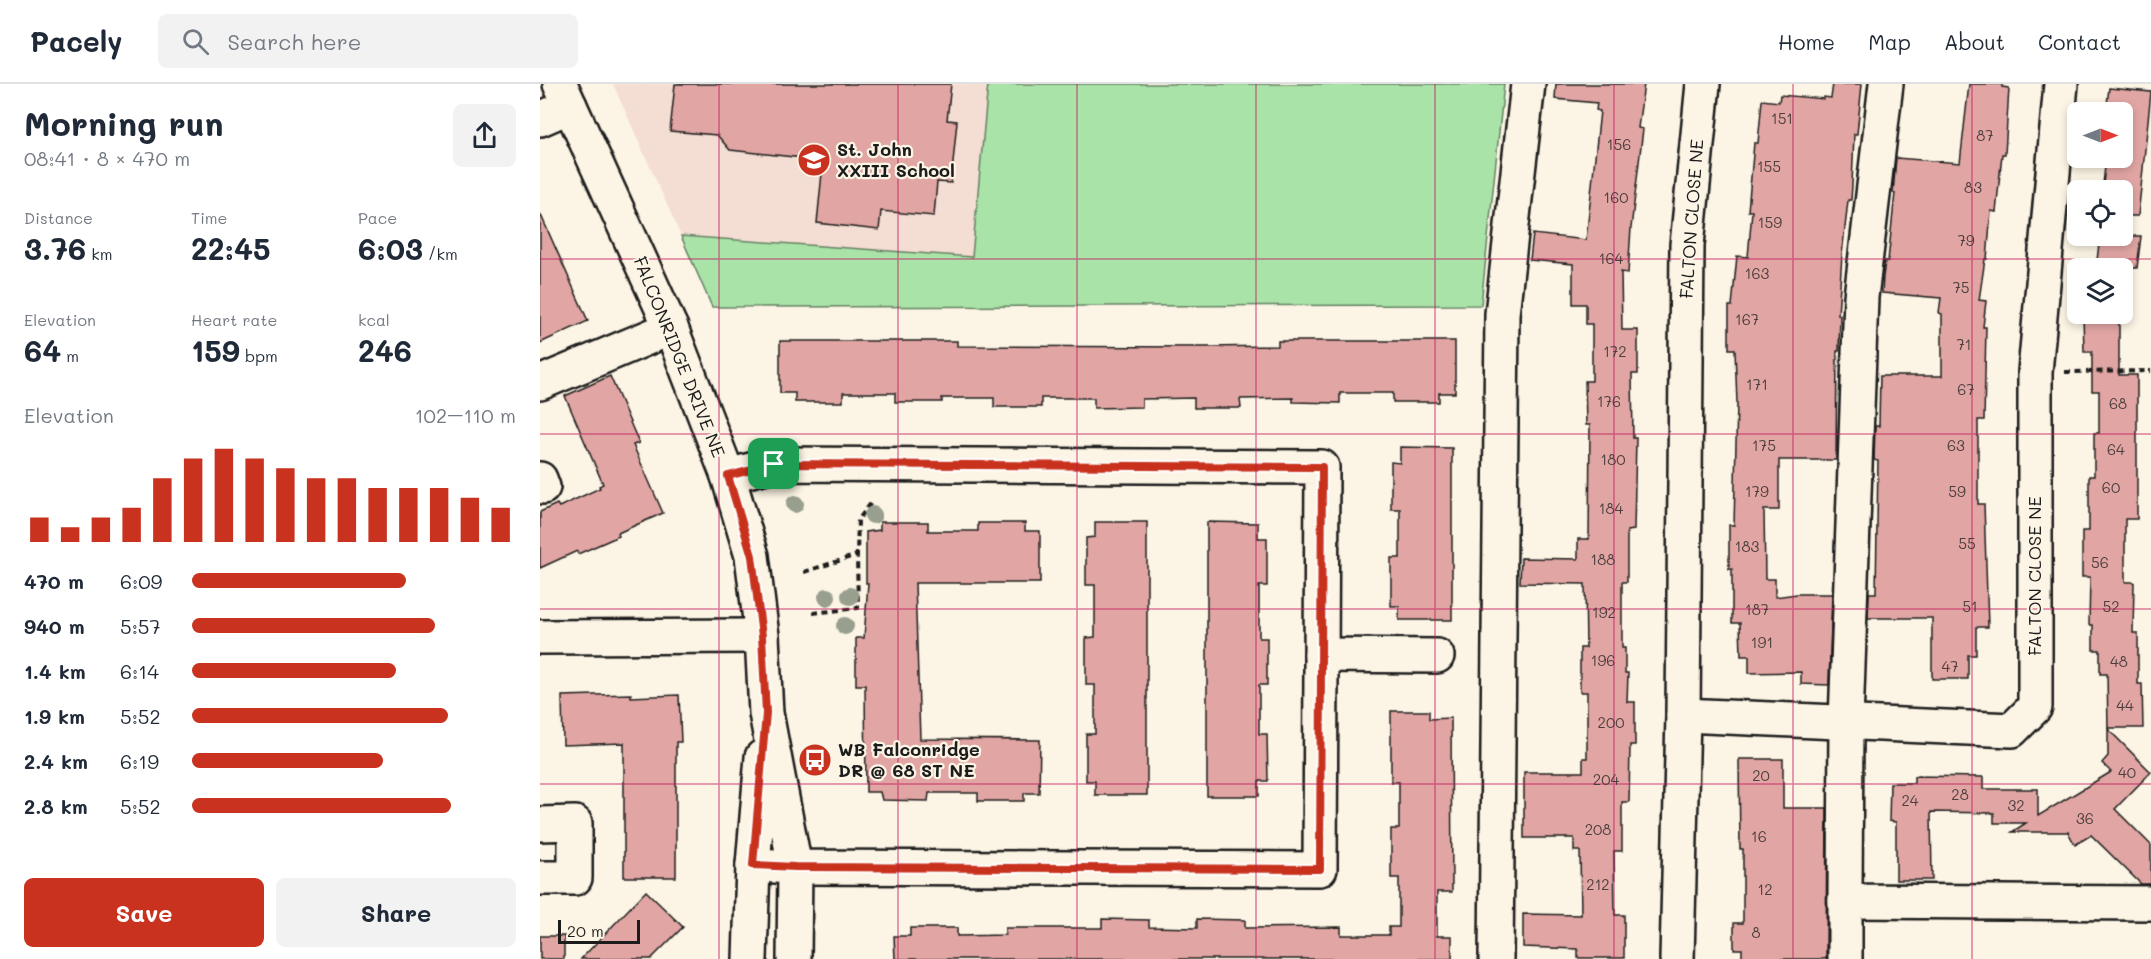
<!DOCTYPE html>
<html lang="en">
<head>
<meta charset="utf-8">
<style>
  body { margin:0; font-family:Mali,sans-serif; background:#f2f2f3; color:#1f2937; height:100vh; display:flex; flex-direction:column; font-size:22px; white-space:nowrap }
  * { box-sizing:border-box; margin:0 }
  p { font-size:20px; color:#747a83 }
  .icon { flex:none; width:33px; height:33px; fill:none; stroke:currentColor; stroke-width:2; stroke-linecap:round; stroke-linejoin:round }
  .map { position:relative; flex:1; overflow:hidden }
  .details { display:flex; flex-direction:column; background:#fff; width:540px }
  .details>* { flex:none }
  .needle { width:39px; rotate:90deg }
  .buttons { position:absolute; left:1527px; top:18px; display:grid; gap:12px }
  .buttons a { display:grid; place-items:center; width:66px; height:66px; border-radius:9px; background:#fff; box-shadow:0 3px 9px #0003; font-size:30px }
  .scale { position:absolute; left:18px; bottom:15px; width:82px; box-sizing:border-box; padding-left:6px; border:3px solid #1c1c1c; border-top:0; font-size:16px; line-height:21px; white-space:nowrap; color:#1c1c1c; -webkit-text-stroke:4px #fcf5e5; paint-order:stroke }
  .pin { position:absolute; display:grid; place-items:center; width:51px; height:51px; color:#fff; margin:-26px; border-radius:12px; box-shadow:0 3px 9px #0006 }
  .round { display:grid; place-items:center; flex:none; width:63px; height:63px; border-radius:9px; background:#f2f2f3 }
  .overview { display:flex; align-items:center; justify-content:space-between; height:102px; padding:0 24px }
  h1 { font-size:33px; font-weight:800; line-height:45px }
  .stats { display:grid; grid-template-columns:repeat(3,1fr); gap:9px; height:102px; padding:6px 24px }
  .stats div { display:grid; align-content:center }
  .stats b { font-size:30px; font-weight:800 }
  .stats small { font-size:16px; font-weight:400 }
  .stats p { font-size:16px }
  .chart { height:168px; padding:12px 24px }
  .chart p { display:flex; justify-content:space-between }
  .chart svg { width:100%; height:108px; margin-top:6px; stroke:#c8321e; stroke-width:6 }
  .cta { display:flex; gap:12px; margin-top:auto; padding:12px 24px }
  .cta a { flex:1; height:69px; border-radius:9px; background:#c8321e; color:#fff; font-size:24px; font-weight:800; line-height:69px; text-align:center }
  .cta a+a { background:#f2f2f3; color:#1f2937 }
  ul { padding:0 24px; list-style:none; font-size:20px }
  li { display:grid; grid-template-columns:96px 72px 1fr; align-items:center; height:45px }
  li i { height:15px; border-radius:8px; background:#c8321e }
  header { display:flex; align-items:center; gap:36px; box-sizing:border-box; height:84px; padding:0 30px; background:#fff; border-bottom:2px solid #e0e1e3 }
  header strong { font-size:28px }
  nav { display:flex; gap:33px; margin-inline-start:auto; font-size:21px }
  .search { width:420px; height:54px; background:#f2f2f3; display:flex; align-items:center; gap:15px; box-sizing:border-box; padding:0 21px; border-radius:9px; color:#747a83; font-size:22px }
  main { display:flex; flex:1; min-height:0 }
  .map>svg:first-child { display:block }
</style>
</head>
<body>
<header>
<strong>Pacely</strong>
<div class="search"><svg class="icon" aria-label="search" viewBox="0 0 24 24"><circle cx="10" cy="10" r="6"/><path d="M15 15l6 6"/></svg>Search here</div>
<nav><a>Home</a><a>Map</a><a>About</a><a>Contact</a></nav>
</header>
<main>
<section class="details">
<div class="overview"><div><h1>Morning run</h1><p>08:41 · 8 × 470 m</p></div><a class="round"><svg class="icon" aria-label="share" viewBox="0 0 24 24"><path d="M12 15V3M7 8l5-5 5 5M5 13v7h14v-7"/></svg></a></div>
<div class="stats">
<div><p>Distance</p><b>3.76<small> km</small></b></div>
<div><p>Time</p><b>22:45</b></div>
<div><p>Pace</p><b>6:03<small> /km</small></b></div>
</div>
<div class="stats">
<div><p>Elevation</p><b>64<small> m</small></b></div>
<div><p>Heart rate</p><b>159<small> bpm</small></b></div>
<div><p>kcal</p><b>246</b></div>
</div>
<div class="chart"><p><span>Elevation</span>102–110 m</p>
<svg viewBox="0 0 160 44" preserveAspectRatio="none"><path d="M5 44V34M15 44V38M25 44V34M35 44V30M45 44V18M55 44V10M65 44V6M75 44V10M85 44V14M95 44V18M105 44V18M115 44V22M125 44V22M135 44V22M145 44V26M155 44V30"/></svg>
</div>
<ul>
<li><b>470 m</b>6:09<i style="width:66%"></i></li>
<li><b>940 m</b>5:57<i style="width:75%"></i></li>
<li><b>1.4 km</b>6:14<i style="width:63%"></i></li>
<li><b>1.9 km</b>5:52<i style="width:79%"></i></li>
<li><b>2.4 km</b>6:19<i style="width:59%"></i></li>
<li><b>2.8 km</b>5:52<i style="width:80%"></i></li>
</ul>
<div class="cta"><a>Save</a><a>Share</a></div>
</section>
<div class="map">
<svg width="1611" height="875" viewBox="0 0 1611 875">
  <rect width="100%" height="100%" fill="#fcf5e5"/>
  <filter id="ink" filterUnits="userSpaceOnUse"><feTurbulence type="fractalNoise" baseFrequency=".0167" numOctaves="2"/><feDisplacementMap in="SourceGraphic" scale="12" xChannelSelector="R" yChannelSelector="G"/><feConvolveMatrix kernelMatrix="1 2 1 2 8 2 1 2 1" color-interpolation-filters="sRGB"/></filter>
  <g filter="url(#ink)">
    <path fill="#f4ddd2" d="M73,0h375l-16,173 -291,-21z"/>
    <path fill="#aae3a8" stroke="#638062" stroke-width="1.5" d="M448,0h516l-23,221 -769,2 -31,-71 291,21z"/>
    <g fill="#e1a6a4" stroke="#1c1c1c" stroke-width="1.5">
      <path d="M135,0h276l-4,36 10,1 -6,62 -14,-1 -3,34 -53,-5 -2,19 -62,-7 5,-50 -11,-3 1,-11 -82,-9 -13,-15 -47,-4z"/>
      <path d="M1016,0h88l-6,44 5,1 -12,99 -3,45 -7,-1 1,58h16v44h-6l1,64h3l-2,92 -7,1v51h-5v66h3v25h3l-1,29h8v43h-5l-1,57h-7v49h-8l1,64h9v43h-46v-9l-55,-2v-33l58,1 -1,-64h-6v-13h-50v-66h59v-14h4v-66h-7v-44h6l-1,-64 -65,-1 1,-25 57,1v-20h11l1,-114h-4l-1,-44h7v-57h-6v-20h-13v-40l-43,-4 3,-26 53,6 14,-129 -4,-1 1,-7 -42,-4z"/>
      <path d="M1293,0h29l-5,50h-3l-2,51 -1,15h-3l-6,55 -4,60h2l-1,36h-2l-1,109h-57v50h-15l1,69h10v18l22,-3h35l-3,91 -28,-1v-12l-52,1v-17h-8l-1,-33h-8v-54h-3v-44h5l3,-122 -2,-54h-6v-43h3l5,-50 11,1 4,-46h-4l6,-68h4l4,-43 17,2 1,-7 44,4v-2l7,1z"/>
      <path d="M1429,0h33v3l7,1 -4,66h-3l-6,58 -5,-1 -4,48h-2l-6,41 7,1 -3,26h3l-2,93h-6v84h6l4,123h-12v28h-8v24h-36v-61h-64l1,-25h7l2,-132 -4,-1 1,-34h4l1,-50h62v-62l-3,-1 2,-15 -59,-5 1,-16 2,-16h3l7,-68h-2l3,-35 64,5z"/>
      <path d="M1569,4l42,4 -13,124h-16v-30l-19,-2 3,-26h16v-46h-16z"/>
      <path d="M0,129l48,108 -48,22z"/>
      <path d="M1560,152h41l-4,32h-41z"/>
      <path d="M1543,230h36v61h18v144h-12v63h9l-1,51h5v51h4l1,44h-35l-1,-54h-7v-24h-7v-25h-4l1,-48h-8v-46h7v-55h5v-43h5v-42h-7v-39h-8z"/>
      <path d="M240,257h177v5l246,1 75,-1v-5h177v52h-16v9h-46v-9h-53v10l-47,-1v-4l-53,1 1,9h-47v-10l-52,1v8l-48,1v-10h-53v9h-47v-9h-52v4h-47v-9h-52v9h-48v-9h-15z"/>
      <path d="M70,292l29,67 -6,2 30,68 -45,20 1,3 -41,18 -1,-3 -37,17v-56l17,-8 2,3 41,-19 -1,-2 4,-2 -38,-88z"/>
      <path d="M860,363l52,1v172h-53v-14h-8v-48h9v-49h-9v-47l9,1z"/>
      <path d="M340,438h48v9h50v-8h47v8h15v52h-125l5,156 120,1 -1,53h-15v8h-46v-8h-49l-1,8 -46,-1 -2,-8h-14l-1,-107h-9v-47h8l4,-55h-2v-51l14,-2z"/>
      <path d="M555,438h52v273h-52v-14h-9v-47h9v-49h-9v-47l9,-1v-52h-9v-47l9,-1z"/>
      <path d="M667,438l51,1v15h9v48h-8v52h8v47h-8v49h8l1,47h-9v15h-52z"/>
      <path d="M91,610v3l48,-2 2,47h-5v135h-52v-134l-61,2 -1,-49z"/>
      <path d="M851,627h38v8l22,-1 1,174h-15v44h15v23h-557l-1,-23h16v-8h47v8l48,-1v-7h97v-9l47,1v7l48,1v-9l48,1v8l96,-1v8h48v-8h10v-49h-8v-49h8v-47h-8z"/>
      <path d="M1568,645l43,43 -36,37 36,36v39h-10l-50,-49 -16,10 -7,-13h-56l14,-9h-32v-10l-63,-1 1,68h-36v-58l-7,-1 1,-38h24v-7l69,1v12h55v27l73,-44 -9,-9 6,-7z"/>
      <path d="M1199,675h44v49h44l-1,151h-84v-10h-8v-26h9v-74h-3z"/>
      <path d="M106,807l37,36 -32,32h-70z"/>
      <rect x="0" y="852" width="24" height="23"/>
    </g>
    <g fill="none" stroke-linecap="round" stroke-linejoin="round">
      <g stroke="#1c1c1c" stroke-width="38">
        <g id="minor">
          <path d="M20,0l111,244 57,148 24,80 10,80 4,77 29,154 -1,92"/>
          <path d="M1346,0l-25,213 -15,425 -1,179 306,2"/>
          <path d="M0,35l30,-13"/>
          <path d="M0,299l131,-55"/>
          <path d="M188,392l46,-12 548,3 -2,402 -525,-2 -42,-2"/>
          <path d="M0,395l3,8"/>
          <path d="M0,553l222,-1"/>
          <path d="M781,571l116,1"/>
          <path d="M1143,631l329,15 23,-23v-335l26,-288"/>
          <path d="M0,740l35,-1v55h-35"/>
          <path d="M1305,817v58"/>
          <path d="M210,875l3,-94 9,-108"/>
          <path d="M956,875l6,-645 26,-230"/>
          <path d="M1137,875l6,-244 4,-470 16,-161"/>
        </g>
      </g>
      <g stroke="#1c1c1c" stroke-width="4" stroke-dasharray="6 4.5" stroke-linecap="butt">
        <path d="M1525,288l86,-1"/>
        <path d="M264,488l53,-17 1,-35 13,-17"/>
        <path d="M273,529l45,-5 -1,-53"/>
      </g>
      <use href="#minor" stroke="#fcf5e5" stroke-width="33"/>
    </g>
    <g fill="#989f8e">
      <circle cx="255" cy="420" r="9"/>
      <circle cx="333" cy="431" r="9"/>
      <circle cx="310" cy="512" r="9"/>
      <circle cx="287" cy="513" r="9"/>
      <circle cx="305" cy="542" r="9"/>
    </g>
  </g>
  <g fill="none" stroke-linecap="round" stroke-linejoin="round" filter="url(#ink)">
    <g stroke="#fff" stroke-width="12">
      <path id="route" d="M234,380l548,3 -2,402 -525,-2 -42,-2 13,-152 -4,-77 -10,-80 -24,-80z"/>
    </g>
    <use href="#route" stroke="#c8321e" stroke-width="8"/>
  </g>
  <path fill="none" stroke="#c2185b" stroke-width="1.5" stroke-opacity="0.55" d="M179,0v875M358,0v875M537,0v875M716,0v875M895,0v875M1074,0v875M1253,0v875M1432,0v875M0,175h1611M0,350h1611M0,525h1611M0,700h1611"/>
  <defs>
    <g id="school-disc" transform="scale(1.725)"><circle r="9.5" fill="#c8321e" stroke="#fcf5e5"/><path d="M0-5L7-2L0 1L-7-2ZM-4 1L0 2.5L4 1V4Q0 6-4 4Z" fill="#fff"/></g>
    <g id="bus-disc" transform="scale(1.725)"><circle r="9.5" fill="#c8321e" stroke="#fcf5e5"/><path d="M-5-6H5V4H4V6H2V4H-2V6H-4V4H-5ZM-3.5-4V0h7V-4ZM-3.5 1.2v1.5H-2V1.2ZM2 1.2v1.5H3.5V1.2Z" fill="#fff"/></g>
  </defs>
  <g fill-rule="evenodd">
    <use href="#school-disc" x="274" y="76"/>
    <use href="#bus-disc" x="275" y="676"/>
  </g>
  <g text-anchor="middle" stroke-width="4.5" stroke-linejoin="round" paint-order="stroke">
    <g font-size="15" fill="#4d3e3e">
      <text x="1242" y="40">151</text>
      <text x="1445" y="57">87</text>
      <text x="1079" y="66">156</text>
      <text x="1229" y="88">155</text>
      <text x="1433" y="109">83</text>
      <text x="1076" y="119">160</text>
      <text x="1230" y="144">159</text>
      <text x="1426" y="162">79</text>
      <text x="1071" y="180">164</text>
      <text x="1217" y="195">163</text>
      <text x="1421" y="209">75</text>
      <text x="1207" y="241">167</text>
      <text x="1424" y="266">71</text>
      <text x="1075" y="273">172</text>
      <text x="1217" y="306">171</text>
      <text x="1426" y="311">67</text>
      <text x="1069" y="323">176</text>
      <text x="1578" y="325">68</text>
      <text x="1224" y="367">175</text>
      <text x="1416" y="367">63</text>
      <text x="1576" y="371">64</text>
      <text x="1073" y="381">180</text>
      <text x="1571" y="409">60</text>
      <text x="1217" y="413">179</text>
      <text x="1417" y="413">59</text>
      <text x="1071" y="430">184</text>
      <text x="1427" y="465">55</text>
      <text x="1207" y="468">183</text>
      <text x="1063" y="481">188</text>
      <text x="1560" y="484">56</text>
      <text x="1430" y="528">51</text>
      <text x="1571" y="528">52</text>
      <text x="1217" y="531">187</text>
      <text x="1064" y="534">192</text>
      <text x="1222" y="564">191</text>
      <text x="1063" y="582">196</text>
      <text x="1579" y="583">48</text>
      <text x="1410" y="588">47</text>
      <text x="1585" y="627">44</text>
      <text x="1071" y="644">200</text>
      <text x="1587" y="694">40</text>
      <text x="1221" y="697">20</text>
      <text x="1066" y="701">204</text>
      <text x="1420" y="716">28</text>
      <text x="1370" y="722">24</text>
      <text x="1476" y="727">32</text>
      <text x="1545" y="740">36</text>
      <text x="1058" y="751">208</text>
      <text x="1219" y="758">16</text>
      <text x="1058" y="806">212</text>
      <text x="1225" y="811">12</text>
      <text x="1216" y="854">8</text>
    </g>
    <g font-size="18" font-weight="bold" fill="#1c1c1c" stroke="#fcf5e5" text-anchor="start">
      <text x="297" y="72">St. John<tspan x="297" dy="21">XXIII School</tspan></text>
      <text x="298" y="672">WB Falconridge<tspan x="298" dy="21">DR @ 68 ST NE</tspan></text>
    </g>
    <g font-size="18" fill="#1c1c1c" stroke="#fcf5e5">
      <text transform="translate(1152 135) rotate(-86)" y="6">FALTON CLOSE NE</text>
      <text transform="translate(139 273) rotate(68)" y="6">FALCONRIDGE DRIVE NE</text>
      <text transform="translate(1495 492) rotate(-90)" y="6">FALTON CLOSE NE</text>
    </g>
  </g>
</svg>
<div class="buttons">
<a><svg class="needle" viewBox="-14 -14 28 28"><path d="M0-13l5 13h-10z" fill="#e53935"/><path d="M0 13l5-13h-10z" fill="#747a83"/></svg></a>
<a><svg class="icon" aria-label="locate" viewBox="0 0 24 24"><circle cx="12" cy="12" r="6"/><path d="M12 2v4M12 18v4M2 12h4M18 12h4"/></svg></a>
<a><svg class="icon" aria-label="layers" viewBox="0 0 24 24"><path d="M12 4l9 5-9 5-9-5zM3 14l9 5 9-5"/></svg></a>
</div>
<div class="scale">20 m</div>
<div class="pin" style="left:234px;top:380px;background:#1e9e55"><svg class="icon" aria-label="arrive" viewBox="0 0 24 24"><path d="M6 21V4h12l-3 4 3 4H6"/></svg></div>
</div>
</main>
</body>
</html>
